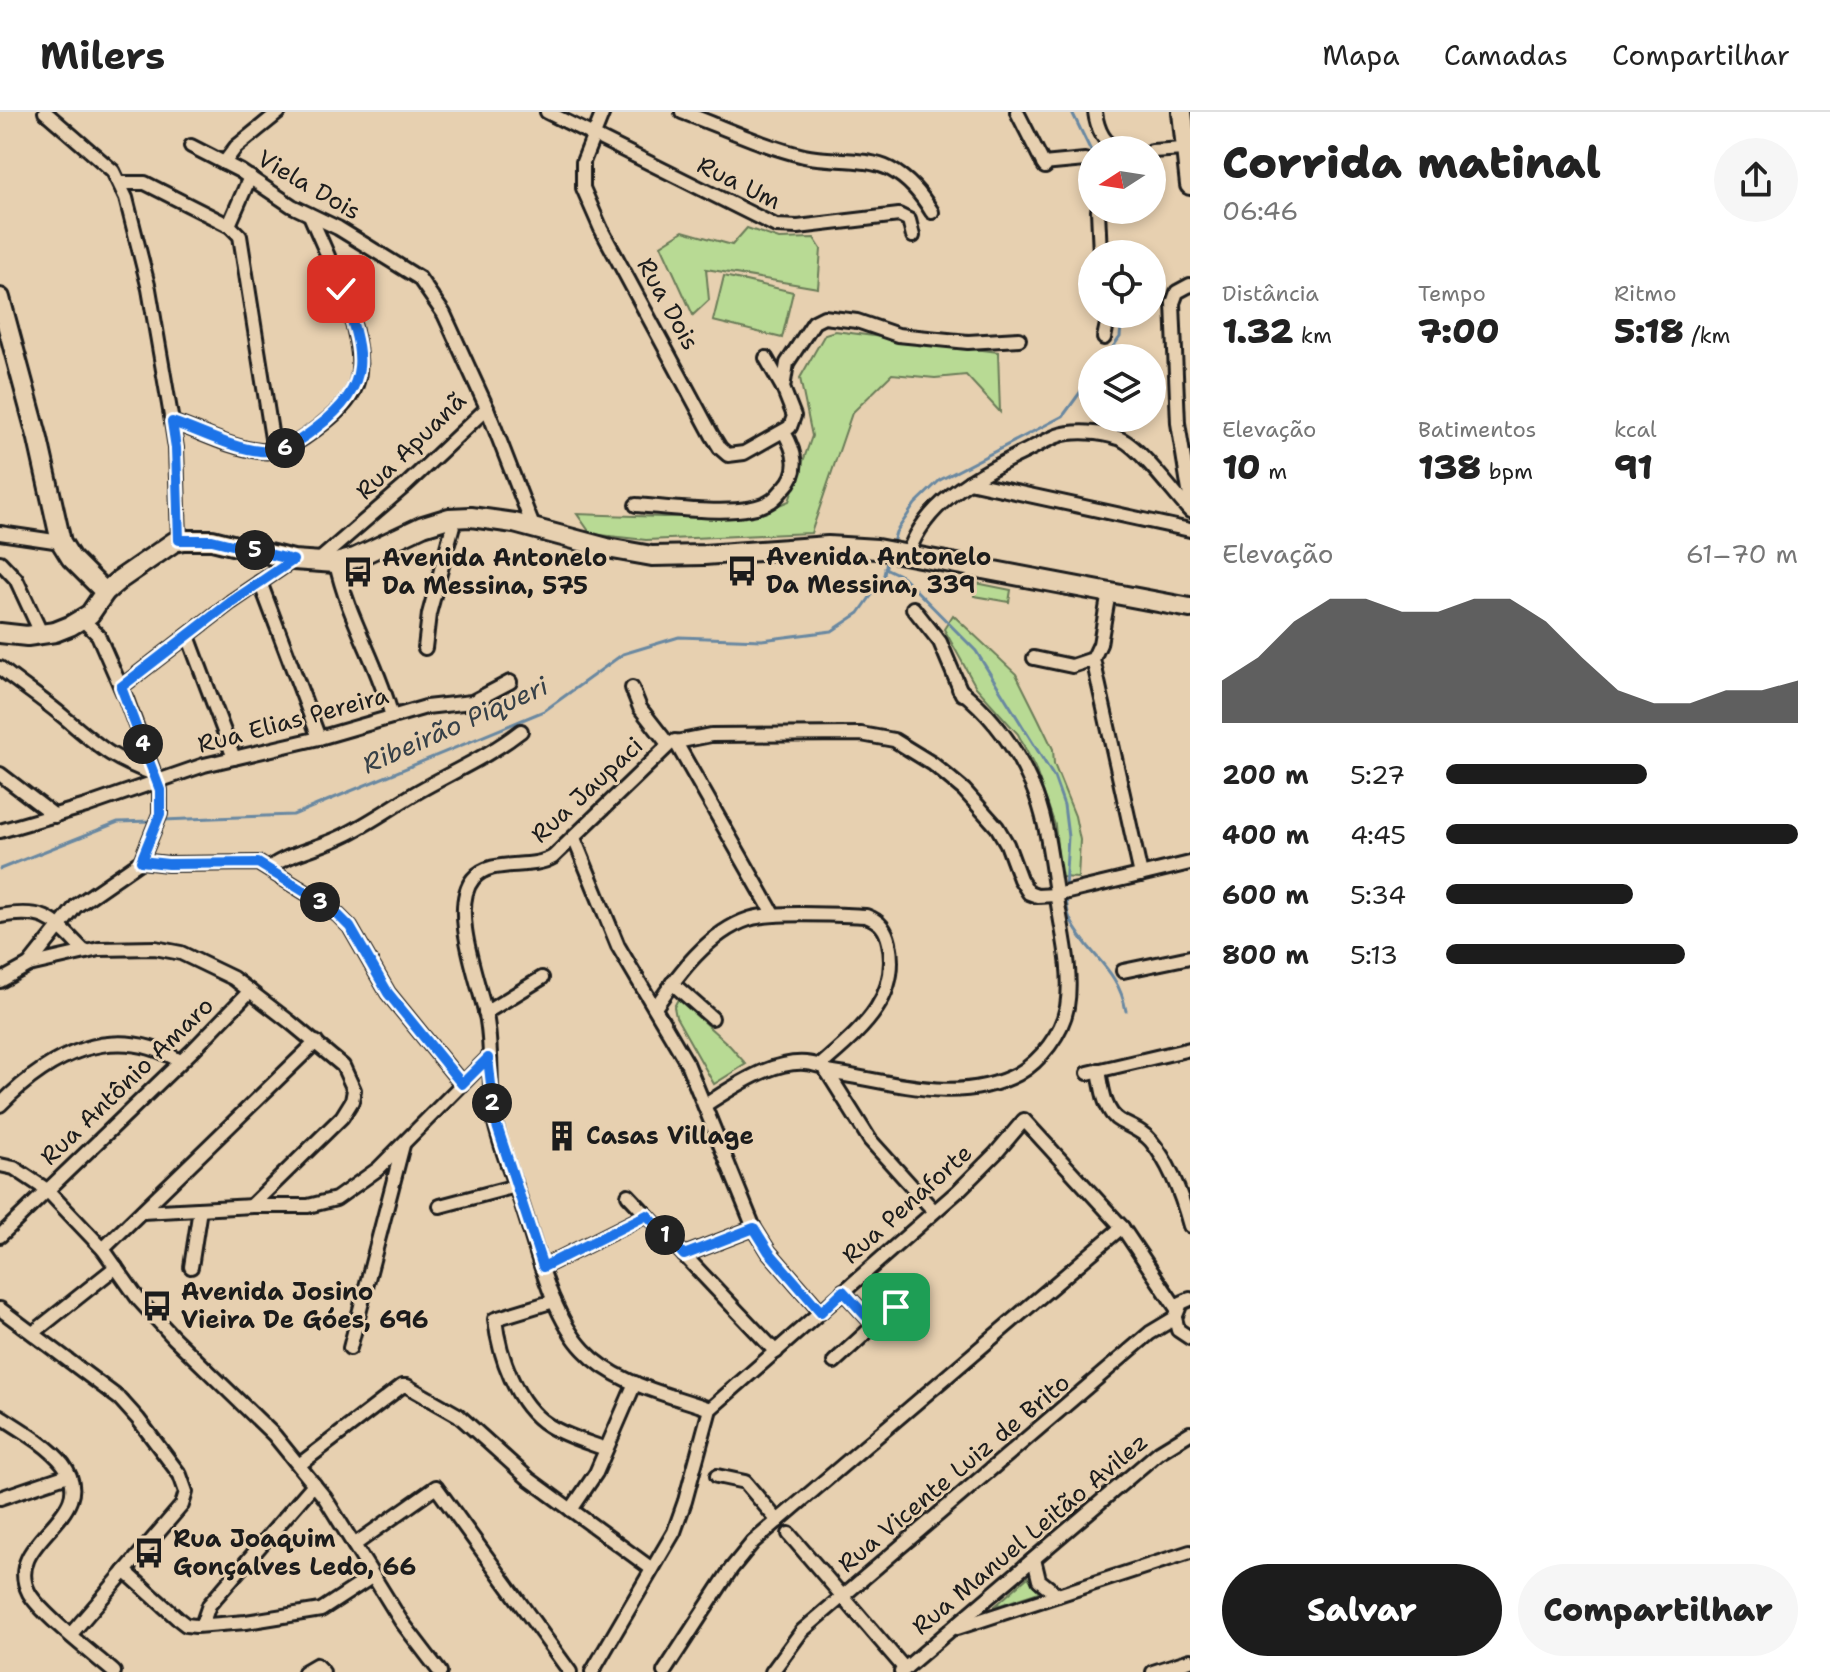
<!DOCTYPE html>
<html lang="pt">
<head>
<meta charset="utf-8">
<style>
  body { margin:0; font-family:"Shantell Sans",sans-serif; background:#f6f6f6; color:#222; height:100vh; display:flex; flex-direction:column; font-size:30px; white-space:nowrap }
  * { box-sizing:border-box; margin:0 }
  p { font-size:26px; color:#767676 }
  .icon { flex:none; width:44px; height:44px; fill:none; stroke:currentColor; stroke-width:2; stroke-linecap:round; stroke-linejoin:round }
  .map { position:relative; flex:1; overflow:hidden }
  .drawer { display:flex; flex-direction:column; background:#fff; width:640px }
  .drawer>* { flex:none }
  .needle { width:52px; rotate:258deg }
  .buttons { position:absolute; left:1078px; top:24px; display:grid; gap:16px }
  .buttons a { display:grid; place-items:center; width:88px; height:88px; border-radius:50%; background:#fff; box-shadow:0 4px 12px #0003; font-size:40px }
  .pin { position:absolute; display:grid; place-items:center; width:68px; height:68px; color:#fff; margin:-34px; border-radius:16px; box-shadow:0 4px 12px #0006 }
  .km { position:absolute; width:40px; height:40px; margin:-20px; border-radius:50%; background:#222; color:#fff; font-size:22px; line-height:40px; text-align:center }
  .round { display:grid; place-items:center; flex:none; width:84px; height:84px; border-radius:42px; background:#f6f6f6 }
  .headline { display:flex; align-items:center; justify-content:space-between; height:136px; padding:0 32px }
  h1 { font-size:44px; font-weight:800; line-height:60px }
  .metrics { display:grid; grid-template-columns:repeat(3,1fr); gap:12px; height:136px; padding:8px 32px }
  .metrics div { display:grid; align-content:center }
  .metrics b { font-size:34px; font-weight:800 }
  .metrics small { font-size:22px; font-weight:400 }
  .metrics p { font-size:22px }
  .chart { height:224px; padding:16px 32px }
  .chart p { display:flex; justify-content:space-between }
  .chart svg { width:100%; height:144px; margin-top:8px; fill:#1c1c1c; opacity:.7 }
  .cta { display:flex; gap:16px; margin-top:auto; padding:16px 32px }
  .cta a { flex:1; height:92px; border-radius:48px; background:#1c1c1c; color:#fff; font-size:32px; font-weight:800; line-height:92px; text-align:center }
  .cta a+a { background:#f6f6f6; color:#222 }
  ul { padding:0 32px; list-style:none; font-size:26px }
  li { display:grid; grid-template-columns:128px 96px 1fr; align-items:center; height:60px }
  li i { height:20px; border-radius:10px; background:#1c1c1c }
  header { display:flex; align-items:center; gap:48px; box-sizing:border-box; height:112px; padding:0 40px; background:#fff; border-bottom:2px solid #e0e0e0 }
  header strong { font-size:38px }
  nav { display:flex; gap:44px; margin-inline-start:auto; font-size:28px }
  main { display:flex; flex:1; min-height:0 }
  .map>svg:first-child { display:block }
</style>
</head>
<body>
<header>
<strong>Milers</strong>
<nav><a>Mapa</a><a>Camadas</a><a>Compartilhar</a></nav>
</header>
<main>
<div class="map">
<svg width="1190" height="1560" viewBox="0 0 1190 1560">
  <rect width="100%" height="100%" fill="#e7d0b0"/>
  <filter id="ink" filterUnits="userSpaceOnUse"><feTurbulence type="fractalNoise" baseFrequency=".0125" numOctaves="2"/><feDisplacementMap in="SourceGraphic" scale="16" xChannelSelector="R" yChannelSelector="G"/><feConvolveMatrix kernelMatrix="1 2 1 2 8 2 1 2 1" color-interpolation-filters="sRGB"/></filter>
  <g filter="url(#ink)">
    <g fill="#b8da94" stroke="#6a7b58" stroke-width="2">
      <path d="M747,116l32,11 35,-1 7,11 -3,39 -112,-19 3,31 -16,15 -32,-70 22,-14 49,14z"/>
      <path d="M724,164l69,16 -11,46 -69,-17z"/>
      <path d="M835,219l163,21 2,60 -34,-37 -31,3 -43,-4 -40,39 -41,120 -165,7 -55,-6 -14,-20 86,3 89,-1 37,-15 23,-65 -12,-58 25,-44z"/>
      <path d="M976,471l35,7 -2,12 -35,-6z"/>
      <path d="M953,503l63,59 22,44 15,31 1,15 21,52 5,24 -2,38 -18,-1 -5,-52 -20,-57 -17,-34 -42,-47 -32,-58z"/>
      <path d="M678,887l52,47 16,18 -32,20 -38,-67 -2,-10z"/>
      <path d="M1028,1465l11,15 -45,15z"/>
    </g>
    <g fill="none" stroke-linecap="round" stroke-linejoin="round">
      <g stroke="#6988a1" stroke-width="3">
        <path d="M1072,0l20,41"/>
        <path d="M1105,246l15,-21 2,-23"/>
        <path d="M892,434l4,-14 19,-28 25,-24 123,-64 29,-40"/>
        <path d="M885,456l17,8 74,75 78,126 10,28 4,32 -3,52"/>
        <path d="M163,708l130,-5 251,-104 79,-57 56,-17 83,3 70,-9 27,-18 24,-34 5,-22"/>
        <path d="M0,757l118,-47 33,-1"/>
        <path d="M1066,785c1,8 1,17 5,24 18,36 47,46 55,90"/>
      </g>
      <g stroke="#1c1c1c" stroke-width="18">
        <g id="street">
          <path d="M45,0l68,59 13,27 23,91 23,133 4,26 3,92"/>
          <path d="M547,0l229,114 22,1 101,-12 10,5 4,16"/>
          <path d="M603,0l-20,50v26l18,41 111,206 8,13 8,7 16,-2 46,-26 4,-11 -11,-28 4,-25 27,-41 10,-5 33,4 41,14 70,7 51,-3"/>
          <path d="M682,0c41,15 80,34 122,44 26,6 63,1 86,13 19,10 31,25 42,43"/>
          <path d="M1017,0l28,55"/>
          <path d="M1095,0c2,16 9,32 24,38"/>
          <path d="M191,34l49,25 52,35 46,22 81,50 25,36 43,94 -81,77 -89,77"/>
          <path d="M1152,39l32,-2"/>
          <path d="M224,51l12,-16 43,-35"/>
          <path d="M1043,52l42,-4 7,7"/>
          <path d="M120,71h25l85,43 10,10 34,215"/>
          <path d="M1098,98l2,44"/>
          <path d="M229,113l21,-48"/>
          <path d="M1190,173l-13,7 -4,11 5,120 12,74"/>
          <path d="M1104,226l5,-24"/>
          <path d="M766,246l17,30"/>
          <path d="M487,296l47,121"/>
          <path d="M172,310c28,9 58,26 88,29 24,3 42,-11 60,-25 14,-11 30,-24 36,-41 16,-43 -29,-129 -46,-170"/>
          <path d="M969,370l221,48"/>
          <path d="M636,393c32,2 108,14 135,-4 5,-3 9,-9 13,-13 17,-17 11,-37 0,-56"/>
          <path d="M0,421l61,9"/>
          <path d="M908,442c17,-51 65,-76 110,-99 13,-6 26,-14 39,-19 17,-6 44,-4 61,2 20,6 56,56 72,73"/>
          <path d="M0,450l16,17 26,56"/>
          <path d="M336,451c12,56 42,100 56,154"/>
          <path d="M260,470l59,156"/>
          <path d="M913,496l27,34 22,52"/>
          <path d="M188,524l46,122"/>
          <path d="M425,536l4,-34 26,-96"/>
          <path d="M1034,546l38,8 21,-7 7,-15 9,-52"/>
          <path d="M1093,547l48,216"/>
          <path d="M0,556c21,17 44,32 65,50 35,29 45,40 89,56"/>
          <path d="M121,575l110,-85 62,-42"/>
          <path d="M632,576l8,20 28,36"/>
          <path d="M675,629l99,174"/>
          <path d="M0,662l55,42"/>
          <path d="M0,719l86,-25 118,-41 115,-27 107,-31 46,-5 38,-20"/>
          <path d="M574,726l44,108 69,117 67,165 15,24 52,60"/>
          <path d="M141,749l27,3 90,-1 55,34 25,18 12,12 38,66 74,91"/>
          <path d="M269,756c23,-16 50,-20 74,-32 27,-13 50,-30 76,-45 35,-20 70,-35 102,-60"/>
          <path d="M0,804c48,-8 54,5 85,36"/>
          <path d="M29,853l47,-59 65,-45 19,-47v-24l-34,-91 -28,-64 -15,-15"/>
          <path d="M1123,859l67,-14"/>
          <path d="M0,869l29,-16 70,-16 56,-1 26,5 52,25 57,44 53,44 11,24 -2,11 -10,16 -91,89"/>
          <path d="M672,871l40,35"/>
          <path d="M655,896c23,-34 54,-76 94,-89 22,-8 91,-4 117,-3 14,5 20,13 23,27 12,57 -31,89 -69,123 -38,-14 -85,20 -115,39"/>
          <path d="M485,901l57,-35"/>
          <path d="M826,958l44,70 64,71"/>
          <path d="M1099,958c3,17 5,42 21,51 11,6 23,10 31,20 20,24 31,55 39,85"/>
          <path d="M827,960c64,9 130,34 191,2 23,-13 44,-41 49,-67 6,-36 -5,-75 -10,-109 -7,-40 -9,-76 -25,-113 -16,-37 -41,-71 -73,-96"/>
          <path d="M1088,961l102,-24"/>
          <path d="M0,993c49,-50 113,-84 180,-44"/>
          <path d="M0,1053l14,3 33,22 56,59 36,51 35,38 100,97 51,63 76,123 39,51"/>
          <path d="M628,1083l56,60 70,-27"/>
          <path d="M440,1094l76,-20"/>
          <path d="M142,1100l111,-6h55l28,-7 42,-30 110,-111"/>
          <path d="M0,1124l193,-186 57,-59"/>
          <path d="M103,1137l213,-207"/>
          <path d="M684,1143l92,97"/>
          <path d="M191,1155l9,-58"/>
          <path d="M543,1155l104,-52"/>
          <path d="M843,1179l31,34"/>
          <path d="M1190,1187l-9,4 -6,15 3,12 12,8"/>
          <path d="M554,1189l-59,18c4,36 21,86 53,106 17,11 39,17 58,24"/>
          <path d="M0,1197l120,90 18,20 42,56 6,17 -4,13 -111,129"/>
          <path d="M33,1221l83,-66"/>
          <path d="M350,1236l53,-203"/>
          <path d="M834,1250l57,-52 8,-2"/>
          <path d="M710,1297c-42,-15 -95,-25 -126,-59 -33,-35 -47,-100 -62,-145 -9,-28 -22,-57 -28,-87 -6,-34 -1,-69 -8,-103 -7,-32 -37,-107 -13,-136 18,-22 56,-8 80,-22l118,-114 40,-8 150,-1 33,6 39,24 31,26 33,37 10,17 13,35 9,14 8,3 19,-1 134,-32"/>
          <path d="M0,1304c20,13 48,29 63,48 40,53 -62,76 -34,129 12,21 64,61 85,79"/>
          <path d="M299,1353l103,-79h5l51,29 71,64 123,90"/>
          <path d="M717,1364l28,6 33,39"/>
          <path d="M0,1386l68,-23"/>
          <path d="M571,1398l25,-37 39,-90"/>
          <path d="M789,1422l116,135"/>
          <path d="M354,1433l82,-58 134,185"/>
          <path d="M1034,1447l5,21 19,15"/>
          <path d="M125,1459l52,47 9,7 10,1 50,-4 75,-12 52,-34"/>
          <path d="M202,1513l7,-20 105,-121"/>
          <path d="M957,1516l233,-76"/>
          <path d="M304,1560l12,-7 7,7"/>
          <path d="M592,1560l82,-140 11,-31 25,-92 248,-218 38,-38 28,-33 98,107 55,82"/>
          <path d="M664,1560l67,-103 22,-27 369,-315"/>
          <path d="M772,1560l30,-41 348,-298 25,-15"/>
          <path d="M901,1560l258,-220 31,-19"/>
          <path d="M1153,1560l37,-12"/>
        </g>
      </g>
      <g stroke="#1c1c1c" stroke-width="24">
        <g id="secondary">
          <path d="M1182,0l8,73"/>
          <path d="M0,186l38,141 23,103 10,16 34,34"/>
          <path d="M0,521l27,3 28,-4 15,-6 20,-12 15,-22 14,-12 55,-38 9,-2h29l81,20 43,3 19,-5 68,-32 26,-8 22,-1 43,6 93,25 45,8 52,-1 124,-9 49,3 313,59"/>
        </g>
      </g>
      <use href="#street" stroke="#e7d0b0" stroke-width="12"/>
      <use href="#secondary" stroke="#e7d0b0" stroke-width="18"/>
    </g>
  </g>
  <g fill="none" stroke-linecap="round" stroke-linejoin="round" filter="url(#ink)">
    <g stroke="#fff" stroke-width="16">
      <path id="route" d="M341,177c23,64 34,95 -26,140 -17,13 -33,24 -55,22 -29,-3 -60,-20 -88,-29l4,26 3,92h33l81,20 -62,42 -110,85 39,103v24l-19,47 27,3 90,-1 55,34 25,18 12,12 38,66 74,91 26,-26 7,62 48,147 104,-52 37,40 70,-27 15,24 52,60 22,-21 31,34 22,-18"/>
    </g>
    <use href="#route" stroke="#1a73e8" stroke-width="10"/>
  </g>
  <defs>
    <g id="bus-bare" transform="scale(2.4)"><path d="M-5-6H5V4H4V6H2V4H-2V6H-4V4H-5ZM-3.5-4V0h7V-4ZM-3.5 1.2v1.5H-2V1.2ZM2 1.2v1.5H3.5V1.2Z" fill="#1c1c1c" stroke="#e7d0b0" stroke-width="2.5" paint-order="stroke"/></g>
    <g id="building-bare" transform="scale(2.4)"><path d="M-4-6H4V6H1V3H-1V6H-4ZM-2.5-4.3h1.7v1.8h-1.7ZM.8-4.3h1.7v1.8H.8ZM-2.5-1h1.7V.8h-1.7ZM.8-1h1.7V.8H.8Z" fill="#1c1c1c" stroke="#e7d0b0" stroke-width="2.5" paint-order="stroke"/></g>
  </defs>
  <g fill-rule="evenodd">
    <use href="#bus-bare" x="742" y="459"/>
    <use href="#bus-bare" x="358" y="460"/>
    <use href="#building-bare" x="562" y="1024"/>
    <use href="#bus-bare" x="157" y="1194"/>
    <use href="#bus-bare" x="149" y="1441"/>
  </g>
  <g text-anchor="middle" stroke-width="6" stroke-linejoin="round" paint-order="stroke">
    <g font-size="24" fill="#1c1c1c" stroke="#e7d0b0">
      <text transform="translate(739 71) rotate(26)" y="8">Rua Um</text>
      <text transform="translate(309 73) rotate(30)" y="8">Viela Dois</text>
      <text transform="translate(668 192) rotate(61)" y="8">Rua Dois</text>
      <text transform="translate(411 334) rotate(-44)" y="8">Rua Apuanã</text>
      <text transform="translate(293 608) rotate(-15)" y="8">Rua Elias Pereira</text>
      <text transform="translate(587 678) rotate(-43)" y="8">Rua Jaupaci</text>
      <text transform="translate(127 969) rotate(-44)" y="8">Rua Antônio Amaro</text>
      <text transform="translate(907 1092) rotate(-42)" y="8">Rua Penaforte</text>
      <text transform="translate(954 1361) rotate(-40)" y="8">Rua Vicente Luiz de Brito</text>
      <text transform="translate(1030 1422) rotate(-40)" y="8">Rua Manuel Leitão Avilez</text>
    </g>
    <g font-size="24" font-weight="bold" fill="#1c1c1c" stroke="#e7d0b0" text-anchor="start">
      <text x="766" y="453">Avenida Antonelo<tspan x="766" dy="28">Da Messina, 339</tspan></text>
      <text x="382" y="454">Avenida Antonelo<tspan x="382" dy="28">Da Messina, 575</tspan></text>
      <text x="586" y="1032">Casas Village</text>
      <text x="181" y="1188">Avenida Josino<tspan x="181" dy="28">Vieira De Góes, 696</tspan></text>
      <text x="173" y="1435">Rua Joaquim<tspan x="173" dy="28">Gonçalves Ledo, 66</tspan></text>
    </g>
    <g font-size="26" font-style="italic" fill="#364048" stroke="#e7d0b0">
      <text transform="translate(455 613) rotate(-24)" y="9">Ribeirão Piqueri</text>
    </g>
  </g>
</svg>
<div class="buttons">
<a><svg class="needle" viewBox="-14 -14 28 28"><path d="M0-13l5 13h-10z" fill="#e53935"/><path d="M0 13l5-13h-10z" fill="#767676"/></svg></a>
<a><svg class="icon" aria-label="locate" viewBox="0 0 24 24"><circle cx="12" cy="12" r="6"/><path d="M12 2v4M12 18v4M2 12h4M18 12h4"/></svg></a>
<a><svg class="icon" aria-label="layers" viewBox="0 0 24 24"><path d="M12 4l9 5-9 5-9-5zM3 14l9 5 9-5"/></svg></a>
</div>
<div class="pin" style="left:896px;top:1195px;background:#1e9e55"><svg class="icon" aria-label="arrive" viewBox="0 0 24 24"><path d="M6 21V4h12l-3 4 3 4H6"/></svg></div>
<div class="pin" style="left:341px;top:177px;background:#d93025"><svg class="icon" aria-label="check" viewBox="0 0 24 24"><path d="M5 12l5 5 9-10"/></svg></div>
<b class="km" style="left:665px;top:1123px">1</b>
<b class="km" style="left:492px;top:991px">2</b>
<b class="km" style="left:320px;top:790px">3</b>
<b class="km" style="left:143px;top:632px">4</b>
<b class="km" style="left:255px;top:438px">5</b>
<b class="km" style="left:285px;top:336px">6</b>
</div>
<section class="drawer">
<div class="headline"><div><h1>Corrida matinal</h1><p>06:46</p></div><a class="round"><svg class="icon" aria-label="share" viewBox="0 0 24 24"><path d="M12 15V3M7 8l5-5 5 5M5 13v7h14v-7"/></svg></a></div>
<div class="metrics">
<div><p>Distância</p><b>1.32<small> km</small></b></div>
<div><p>Tempo</p><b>7:00</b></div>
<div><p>Ritmo</p><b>5:18<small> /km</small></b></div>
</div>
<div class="metrics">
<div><p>Elevação</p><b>10<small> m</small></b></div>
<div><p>Batimentos</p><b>138<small> bpm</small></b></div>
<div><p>kcal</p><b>91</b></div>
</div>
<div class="chart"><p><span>Elevação</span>61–70 m</p>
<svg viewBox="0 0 160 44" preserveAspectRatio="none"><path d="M0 44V31L10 24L20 13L30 6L40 6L50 10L60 10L70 6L80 6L90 13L100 24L110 34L120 38L130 38L140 34L150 34L160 31V44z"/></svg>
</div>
<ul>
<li><b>200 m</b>5:27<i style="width:57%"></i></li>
<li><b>400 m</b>4:45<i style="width:100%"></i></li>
<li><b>600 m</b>5:34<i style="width:53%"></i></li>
<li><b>800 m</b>5:13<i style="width:68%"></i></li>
</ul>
<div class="cta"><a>Salvar</a><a>Compartilhar</a></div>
</section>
</main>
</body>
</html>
